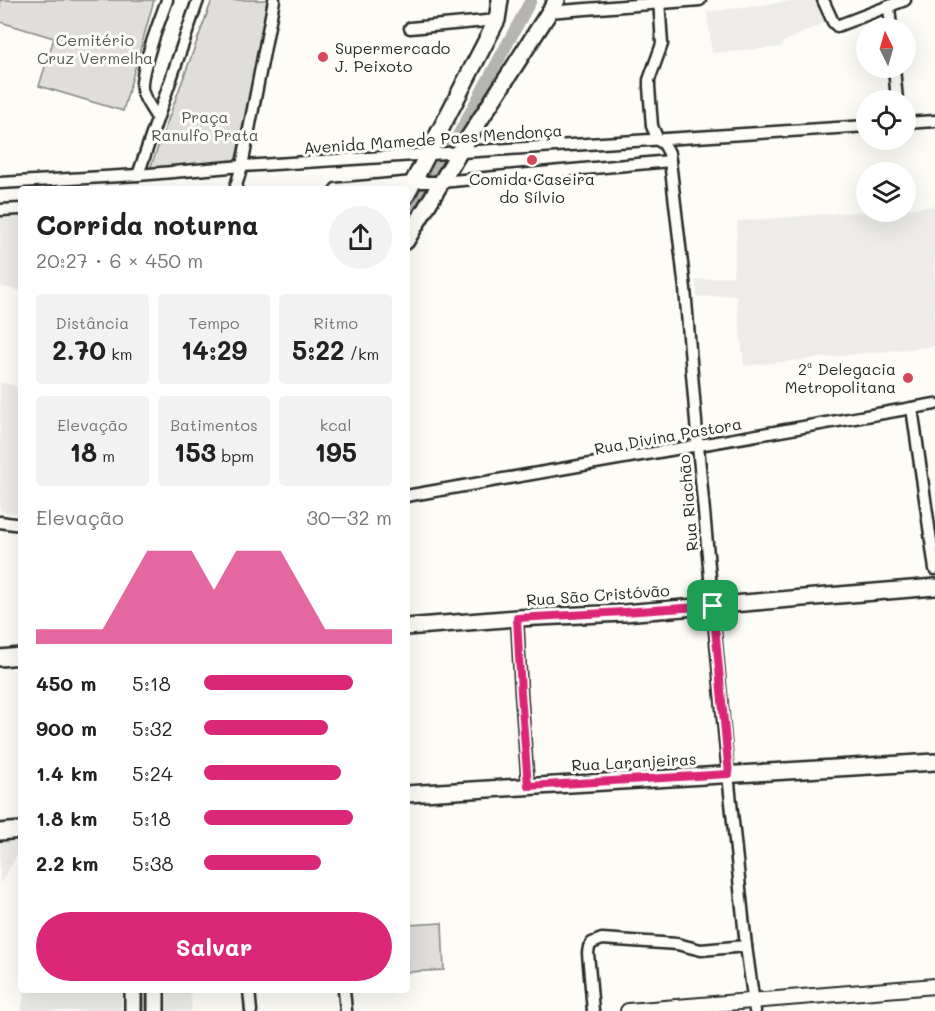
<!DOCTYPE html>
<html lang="pt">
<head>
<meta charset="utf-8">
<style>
  body { margin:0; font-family:Mali,sans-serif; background:#f2f2f2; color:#222; height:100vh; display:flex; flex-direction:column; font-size:22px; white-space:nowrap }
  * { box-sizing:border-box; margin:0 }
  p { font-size:20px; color:#767676 }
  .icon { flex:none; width:33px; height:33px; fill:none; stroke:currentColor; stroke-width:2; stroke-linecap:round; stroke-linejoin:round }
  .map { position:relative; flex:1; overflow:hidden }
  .details { position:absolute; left:18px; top:186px; width:392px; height:807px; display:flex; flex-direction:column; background:#fff; border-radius:6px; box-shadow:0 6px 24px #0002 }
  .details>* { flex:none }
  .needle { width:39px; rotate:355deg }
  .fabs { position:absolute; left:856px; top:18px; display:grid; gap:12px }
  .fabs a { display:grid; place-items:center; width:60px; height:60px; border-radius:50%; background:#fff; box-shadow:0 6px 24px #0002; font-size:30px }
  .pin { position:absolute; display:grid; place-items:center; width:51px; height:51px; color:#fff; margin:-26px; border-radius:12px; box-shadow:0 3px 9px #0006 }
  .round { display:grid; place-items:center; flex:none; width:63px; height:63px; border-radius:32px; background:#f2f2f2 }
  .summary { display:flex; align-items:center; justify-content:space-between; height:102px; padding:0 18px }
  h1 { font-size:27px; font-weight:700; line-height:45px }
  .figures { display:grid; grid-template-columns:repeat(3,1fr); gap:9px; height:102px; padding:6px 18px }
  .figures div { display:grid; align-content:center; border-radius:6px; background:#f2f2f2; text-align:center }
  .figures b { font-size:26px; font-weight:700 }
  .figures small { font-size:16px; font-weight:400 }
  .figures p { font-size:16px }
  .chart { height:168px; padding:12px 18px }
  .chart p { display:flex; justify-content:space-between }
  .chart svg { width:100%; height:108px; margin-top:6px; fill:#db2777; opacity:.7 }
  .button { display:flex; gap:12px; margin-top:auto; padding:12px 18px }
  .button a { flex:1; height:69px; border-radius:36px; background:#db2777; color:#fff; font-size:24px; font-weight:700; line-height:69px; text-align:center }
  ul { padding:0 18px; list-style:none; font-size:20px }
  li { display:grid; grid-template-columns:96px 72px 1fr; align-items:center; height:45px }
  li i { height:15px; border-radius:8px; background:#db2777 }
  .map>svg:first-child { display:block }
</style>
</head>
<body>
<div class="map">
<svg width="935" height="1011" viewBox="0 0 935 1011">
  <rect width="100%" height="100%" fill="#fdfcf7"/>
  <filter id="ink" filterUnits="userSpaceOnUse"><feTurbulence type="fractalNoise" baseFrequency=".0167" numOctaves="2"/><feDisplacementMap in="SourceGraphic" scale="12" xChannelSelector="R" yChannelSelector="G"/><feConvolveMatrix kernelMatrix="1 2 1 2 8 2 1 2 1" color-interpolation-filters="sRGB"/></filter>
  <g filter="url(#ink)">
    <g fill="#edece8">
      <path d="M799,0h20l5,23 -41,19 -1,5 -70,6 -5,-41z"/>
      <path d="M935,206v140l-191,20 -8,-71 -39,2 -1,-17 37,-4 5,-55 129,-10 39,1v-3z"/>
      <path d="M21,216v75l-21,-5v-69z"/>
      <path d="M0,382l21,6v126l-21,-3z"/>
      <path d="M21,839v9l-21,36v-44z"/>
      <path d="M25,990h97v21h-101z"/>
      <path d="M162,990h40v1h-12l2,20h-30z"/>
    </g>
    <g fill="#dfdeda" stroke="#858482" stroke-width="1.5">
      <path d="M0,0h154l-31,111 -84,-25 15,-48 -54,-16z"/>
      <path d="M212,0h58l-35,162 -85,7z"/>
      <path d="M442,923l2,47 -37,2v-47z"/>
    </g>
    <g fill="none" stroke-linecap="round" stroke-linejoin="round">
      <g stroke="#b5b4b1" stroke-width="12">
        <path d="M406,213l50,-74 75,-139"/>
        <path d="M144,990v21"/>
      </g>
      <g stroke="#2b2b2b" stroke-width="15">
        <g id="minor">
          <path d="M659,0l3,44 -13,36v7l3,39 6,14 6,4 5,9 1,8 15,128 13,157 30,328 18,172 9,65"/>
          <path d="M823,0l10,22 4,4 68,-26"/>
          <path d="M889,7l2,21"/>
          <path d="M548,12l152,-12"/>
          <path d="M410,28l87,-8"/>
          <path d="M894,68l3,32"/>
          <path d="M157,118c-5,-9 -13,-18 -15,-29 -2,-19 18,-69 25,-89"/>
          <path d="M906,123l29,-2"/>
          <path d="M138,175l60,-175"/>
          <path d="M0,183l138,-8 104,-9 625,-40"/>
          <path d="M235,189l7,-23 32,-166"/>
          <path d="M336,189l78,-7h27l229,-21"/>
          <path d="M0,210l21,-1"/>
          <path d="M912,408l23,161"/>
          <path d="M406,496l529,-92"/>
          <path d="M0,522l21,3"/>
          <path d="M517,618l4,75 7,93"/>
          <path d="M249,990l2,21"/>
          <path d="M344,990l2,21"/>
          <path d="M593,1011l-5,-58 1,-6 3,-4 10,-4 75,5 24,6 45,-4"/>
        </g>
      </g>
      <g stroke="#2b2b2b" stroke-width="18">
        <path id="tertiary" d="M628,1011l307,-25"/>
      </g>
      <g stroke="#2b2b2b" stroke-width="20">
        <g id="secondary">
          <path d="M406,196l91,-176 3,-20"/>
          <path d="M406,241l54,-90 97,-151"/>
          <path d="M406,627l111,-9 107,-5 311,-26"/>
          <path d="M0,658l21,-2"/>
          <path d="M406,794l529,-32"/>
          <path d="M0,832l21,-2"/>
          <path d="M133,990v21"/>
          <path d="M156,990v21"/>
        </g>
      </g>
      <use href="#minor" stroke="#fdfcf7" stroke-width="10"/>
      <use href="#tertiary" stroke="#fdfcf7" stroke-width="14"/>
      <use href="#secondary" stroke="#fdfcf7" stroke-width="15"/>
    </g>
  </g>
  <g fill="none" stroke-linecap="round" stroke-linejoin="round" filter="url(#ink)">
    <g stroke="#fff" stroke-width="12">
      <path id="route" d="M713,606l16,168 -201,12 -7,-93 -4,-75 107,-6z"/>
    </g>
    <use href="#route" stroke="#db2777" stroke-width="8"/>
  </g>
  <g fill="#d1495b" stroke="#fdfcf7" stroke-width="2">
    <circle cx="323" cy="57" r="6"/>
    <circle cx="532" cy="160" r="6"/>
    <circle cx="908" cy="378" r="6"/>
  </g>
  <g text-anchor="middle" stroke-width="6" stroke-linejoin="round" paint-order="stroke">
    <g font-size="16" fill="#585857" stroke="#fdfcf7">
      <text x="95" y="46">Cemitério<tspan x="95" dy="18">Cruz Vermelha</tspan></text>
      <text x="205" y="123">Praça<tspan x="205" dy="18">Ranulfo Prata</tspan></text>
    </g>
    <g font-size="16" fill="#2b2b2b" stroke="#fdfcf7" text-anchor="start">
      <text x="335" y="54">Supermercado<tspan x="335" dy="18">J. Peixoto</tspan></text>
      <text x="532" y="185" text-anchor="middle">Comida Caseira<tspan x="532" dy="18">do Sílvio</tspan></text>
      <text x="896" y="375" text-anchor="end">2ª Delegacia<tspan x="896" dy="18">Metropolitana</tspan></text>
    </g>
    <g font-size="16" fill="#2b2b2b" stroke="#fdfcf7">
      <text transform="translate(433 139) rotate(-4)" y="6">Avenida Mamede Paes Mendonça</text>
      <text transform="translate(668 436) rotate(-10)" y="6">Rua Divina Pastora</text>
      <text transform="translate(688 503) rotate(-95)" y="6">Rua Riachão</text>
      <text transform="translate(598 595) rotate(-4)" y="6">Rua São Cristóvão</text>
      <text transform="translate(634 762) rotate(-3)" y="6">Rua Laranjeiras</text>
    </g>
  </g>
</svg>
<div class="fabs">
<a><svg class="needle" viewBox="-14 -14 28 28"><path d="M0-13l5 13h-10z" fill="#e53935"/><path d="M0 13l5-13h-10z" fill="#767676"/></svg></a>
<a><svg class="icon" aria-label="locate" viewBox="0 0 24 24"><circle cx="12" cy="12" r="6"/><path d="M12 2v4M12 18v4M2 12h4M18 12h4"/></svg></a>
<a><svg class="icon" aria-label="layers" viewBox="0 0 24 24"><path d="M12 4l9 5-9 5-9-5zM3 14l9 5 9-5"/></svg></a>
</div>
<div class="pin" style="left:713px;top:606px;background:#1e9e55"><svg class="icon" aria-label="arrive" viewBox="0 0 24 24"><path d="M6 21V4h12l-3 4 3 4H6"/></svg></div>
<section class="details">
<div class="summary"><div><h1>Corrida noturna</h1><p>20:27 · 6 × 450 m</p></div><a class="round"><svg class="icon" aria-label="share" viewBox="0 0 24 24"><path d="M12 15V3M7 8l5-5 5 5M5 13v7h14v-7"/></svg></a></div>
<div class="figures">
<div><p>Distância</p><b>2.70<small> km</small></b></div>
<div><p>Tempo</p><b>14:29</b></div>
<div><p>Ritmo</p><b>5:22<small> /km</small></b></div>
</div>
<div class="figures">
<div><p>Elevação</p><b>18<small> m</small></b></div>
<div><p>Batimentos</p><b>153<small> bpm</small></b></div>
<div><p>kcal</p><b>195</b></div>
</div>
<div class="chart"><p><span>Elevação</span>30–32 m</p>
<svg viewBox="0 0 160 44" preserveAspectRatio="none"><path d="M0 44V38L10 38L20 38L30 38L40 22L50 6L60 6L70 6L80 22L90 6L100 6L110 6L120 22L130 38L140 38L150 38L160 38V44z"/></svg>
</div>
<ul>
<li><b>450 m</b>5:18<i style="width:79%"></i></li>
<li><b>900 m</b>5:32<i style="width:66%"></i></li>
<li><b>1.4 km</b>5:24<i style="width:73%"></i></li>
<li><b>1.8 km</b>5:18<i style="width:79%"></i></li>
<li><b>2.2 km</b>5:38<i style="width:62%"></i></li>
</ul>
<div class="button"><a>Salvar</a></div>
</section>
</div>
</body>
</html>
